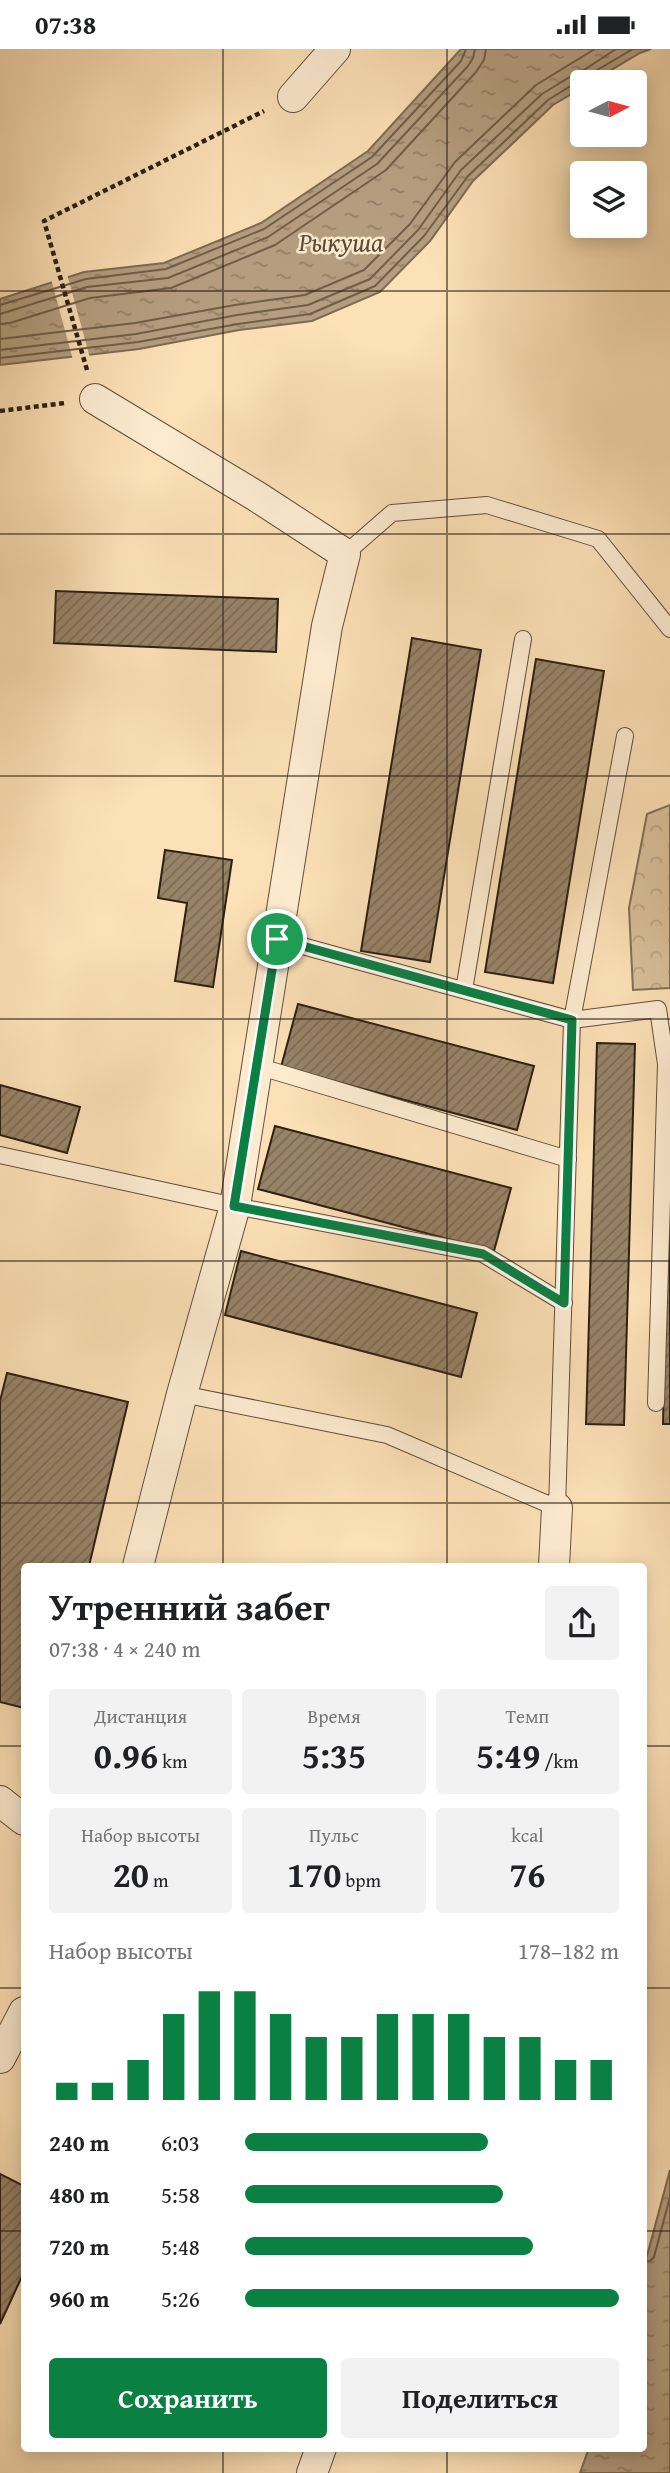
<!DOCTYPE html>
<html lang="ru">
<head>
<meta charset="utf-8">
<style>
  body { margin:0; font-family:"Gentium Book Plus",serif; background:#f2f2f2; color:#202124; height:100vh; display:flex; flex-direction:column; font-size:26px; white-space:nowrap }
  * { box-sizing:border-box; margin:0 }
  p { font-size:23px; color:#757577 }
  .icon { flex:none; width:38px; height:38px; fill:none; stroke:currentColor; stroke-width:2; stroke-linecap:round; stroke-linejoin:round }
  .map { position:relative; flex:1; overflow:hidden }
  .panel { position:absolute; left:21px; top:1514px; width:626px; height:889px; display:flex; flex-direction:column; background:#fff; border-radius:7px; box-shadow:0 4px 18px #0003 }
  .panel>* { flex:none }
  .needle { width:46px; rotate:84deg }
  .buttons { position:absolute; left:570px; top:21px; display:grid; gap:14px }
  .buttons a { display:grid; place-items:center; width:77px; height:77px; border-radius:7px; background:#fff; box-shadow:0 4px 18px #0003; font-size:35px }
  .pin { position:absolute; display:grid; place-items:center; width:60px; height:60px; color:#fff; margin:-30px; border:4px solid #fff; border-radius:50%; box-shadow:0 2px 7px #0007 }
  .round { display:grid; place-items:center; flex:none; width:74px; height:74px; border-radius:7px; background:#f2f2f2 }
  .headline { display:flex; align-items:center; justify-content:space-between; height:119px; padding:0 28px }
  h1 { font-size:38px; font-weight:700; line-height:52px }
  .figures { display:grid; grid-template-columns:repeat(3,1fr); gap:10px; height:119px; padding:7px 28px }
  .figures div { display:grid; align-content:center; border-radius:7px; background:#f2f2f2; text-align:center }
  .figures b { font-size:35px; font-weight:700 }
  .figures small { font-size:19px; font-weight:400 }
  .figures p { font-size:19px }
  .chart { height:196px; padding:14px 28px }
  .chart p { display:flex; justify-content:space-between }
  .chart svg { width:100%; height:126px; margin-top:7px; stroke:#0b8043; stroke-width:6 }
  .cta { display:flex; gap:14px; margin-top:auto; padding:14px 28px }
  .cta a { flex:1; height:80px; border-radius:7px; background:#0b8043; color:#fff; font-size:28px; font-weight:700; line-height:80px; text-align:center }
  .cta a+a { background:#f2f2f2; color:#202124 }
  ul { padding:0 28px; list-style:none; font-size:23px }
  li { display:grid; grid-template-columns:112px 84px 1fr; align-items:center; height:52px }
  li i { height:18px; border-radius:9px; background:#0b8043 }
  .status { display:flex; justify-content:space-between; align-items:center; height:49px; padding:0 35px; background:#fff; direction:ltr }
  .status svg { height:19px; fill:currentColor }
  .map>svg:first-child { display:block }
</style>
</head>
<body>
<div class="status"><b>07:38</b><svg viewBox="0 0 49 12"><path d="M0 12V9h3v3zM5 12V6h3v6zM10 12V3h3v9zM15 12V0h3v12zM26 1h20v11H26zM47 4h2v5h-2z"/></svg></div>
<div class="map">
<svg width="670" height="2424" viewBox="0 0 670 2424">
  <defs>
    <pattern id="forest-crowns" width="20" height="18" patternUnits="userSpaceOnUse" patternTransform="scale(1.75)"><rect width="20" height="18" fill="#d9bf9a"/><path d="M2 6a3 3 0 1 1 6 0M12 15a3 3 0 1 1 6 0" fill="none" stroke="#baa484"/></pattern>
    <pattern id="water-ripples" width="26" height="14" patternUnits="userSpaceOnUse" patternTransform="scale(1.75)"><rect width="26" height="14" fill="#b59e7f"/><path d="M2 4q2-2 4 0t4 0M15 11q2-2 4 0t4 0" fill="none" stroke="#938067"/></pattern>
    <pattern id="building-hatch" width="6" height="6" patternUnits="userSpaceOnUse" patternTransform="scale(1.75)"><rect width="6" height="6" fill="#988368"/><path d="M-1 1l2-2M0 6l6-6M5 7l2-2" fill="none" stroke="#7c6b54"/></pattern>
  </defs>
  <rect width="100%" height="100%" fill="#fce0b6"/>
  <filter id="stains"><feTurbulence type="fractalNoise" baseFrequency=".00286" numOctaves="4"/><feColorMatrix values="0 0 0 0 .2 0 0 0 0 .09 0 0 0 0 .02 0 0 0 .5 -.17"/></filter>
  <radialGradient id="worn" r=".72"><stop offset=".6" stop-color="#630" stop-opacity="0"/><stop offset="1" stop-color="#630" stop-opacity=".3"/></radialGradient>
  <path fill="url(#forest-crowns)" stroke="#826f57" stroke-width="2" d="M670,756v183l-37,2 -4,-82 18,-94z"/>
  <g fill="url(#water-ripples)" stroke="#7e6b54" stroke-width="2">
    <path d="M461,0h190l-11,4 -49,29h-8v5l-30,18 -80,76 -43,60 -50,51 -68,29 -73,9 -100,19 -139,16v-66l84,-27 80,-9 97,-40 107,-72z"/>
    <path d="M670,2121v303h-90l9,-25h55v-181z"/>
  </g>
  <path fill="#fce0b6" d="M67,225l23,84 -17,2 -22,-81z"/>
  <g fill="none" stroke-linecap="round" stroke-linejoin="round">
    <g stroke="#705e4a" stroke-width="2">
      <path d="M0,256l86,-26 80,-10 98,-40 108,-72 89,-96 5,-12"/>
      <path d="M0,265l87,-27 81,-9 100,-41 109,-73 91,-98 5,-8 2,-9"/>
      <path d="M0,275l10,-1 80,-25 81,-10 104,-43 111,-75 90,-98 8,-12 2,-11"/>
      <path d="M0,290l135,-16 100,-18 70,-10 59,-25 46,-46 45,-62 81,-77 59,-36"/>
      <path d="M0,301l136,-16 101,-19 71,-10 62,-26 48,-49 43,-60 81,-76 31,-19 8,-3 35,-23"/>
      <path d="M0,309l138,-16 100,-18 72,-10 65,-28 49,-50 44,-60 80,-76 29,-18 10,-1 5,-8 41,-24"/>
      <path d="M644,2213l6,-1 4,-4 16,-60"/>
    </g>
  </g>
  <g fill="url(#building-hatch)" stroke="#2c1f14" stroke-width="2">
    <path d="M56,542l222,8 -2,53 -222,-9z"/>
    <path d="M412,589l69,12 -51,312 -69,-11z"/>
    <path d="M536,610l68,12 -51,312 -68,-11z"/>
    <path d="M165,801l67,10 -19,127 -38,-6 12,-78 -29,-5z"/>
    <path d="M298,955l236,62 -17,64 -236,-63z"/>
    <path d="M597,994l38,1 -11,381 -38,-1z"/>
    <path d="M0,1036l80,22 -13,46 -67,-18z"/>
    <path d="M670,1073v302h-7z"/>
    <path d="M275,1077l236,62 -17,63 -236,-62z"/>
    <path d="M241,1202l236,62 -16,64 -236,-62z"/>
    <path d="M7,1324l121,29 -39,164h-65v142l-24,-6v-301z"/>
    <path d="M0,2125l24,12v86l-24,52z"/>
  </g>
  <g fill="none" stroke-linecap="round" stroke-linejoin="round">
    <g stroke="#604f3c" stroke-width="18">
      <g id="lane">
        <path d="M345,505l47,-41 95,-8 111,34 72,90"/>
        <path d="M277,890l295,81 86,-11 8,55 -10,339"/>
        <path d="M464,941l59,-351"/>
        <path d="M257,1017l311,93"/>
        <path d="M0,1106l235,51 248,48 81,49"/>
        <path d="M182,1345l205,41 170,73 15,-488 53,-284"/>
      </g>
    </g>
    <g stroke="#604f3c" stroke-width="32">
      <g id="street">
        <path d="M293,48l42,-48"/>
        <path d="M95,350l161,97 89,58 -18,72 -92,580 -53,188 -44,172"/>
        <path d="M554,1517l3,-58"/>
        <path d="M0,1752l24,19"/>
        <path d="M0,2009l24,-46"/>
        <path d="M312,2424l9,-25"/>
      </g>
    </g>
    <g stroke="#2c1f14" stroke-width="4.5" stroke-dasharray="5 3.5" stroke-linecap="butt">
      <path d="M87,321l-43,-149 220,-110"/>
      <path d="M0,362l65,-8"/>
    </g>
    <use href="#lane" stroke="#fdebd0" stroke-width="16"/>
    <use href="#street" stroke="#fdebd0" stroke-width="30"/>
  </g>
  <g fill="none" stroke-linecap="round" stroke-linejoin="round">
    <g stroke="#fff" stroke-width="14">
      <path id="route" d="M277,890l295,81 -8,283 -81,-49 -249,-48z"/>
    </g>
    <use href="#route" stroke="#0b8043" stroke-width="9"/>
  </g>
  <path fill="none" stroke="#2c1f14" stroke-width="2" stroke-opacity="0.55" d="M223,0v1517M447,0v1517M0,242h670M0,485h670M0,727h670M0,970h670M0,1212h670M0,1454h670M0,1697h24M644,1697h26M0,1939h24M644,1939h26M0,2182h24M644,2182h26M223,2399v25M447,2399v25"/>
  <g text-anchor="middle" stroke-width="5" stroke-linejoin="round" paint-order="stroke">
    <g font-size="26" font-style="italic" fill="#5c4b39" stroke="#fdebd0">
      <text x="341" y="202">Рыкуша</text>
    </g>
  </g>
  <rect width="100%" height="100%" filter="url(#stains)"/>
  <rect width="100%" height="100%" fill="url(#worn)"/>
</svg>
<div class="buttons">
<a><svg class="needle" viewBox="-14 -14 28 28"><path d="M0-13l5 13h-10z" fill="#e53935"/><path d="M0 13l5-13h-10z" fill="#757577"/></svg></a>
<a><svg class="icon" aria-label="layers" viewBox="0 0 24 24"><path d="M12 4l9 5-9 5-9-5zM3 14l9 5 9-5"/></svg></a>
</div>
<div class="pin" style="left:277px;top:890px;background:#1e9e55"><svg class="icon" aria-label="arrive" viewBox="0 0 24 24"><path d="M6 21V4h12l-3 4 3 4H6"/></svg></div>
<section class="panel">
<div class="headline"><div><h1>Утренний забег</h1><p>07:38 · 4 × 240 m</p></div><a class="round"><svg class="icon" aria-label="share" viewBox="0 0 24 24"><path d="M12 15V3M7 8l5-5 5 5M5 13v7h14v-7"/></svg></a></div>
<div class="figures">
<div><p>Дистанция</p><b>0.96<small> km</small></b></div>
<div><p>Время</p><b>5:35</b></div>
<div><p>Темп</p><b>5:49<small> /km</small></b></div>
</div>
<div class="figures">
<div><p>Набор высоты</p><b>20<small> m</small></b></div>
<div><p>Пульс</p><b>170<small> bpm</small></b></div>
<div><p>kcal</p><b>76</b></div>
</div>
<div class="chart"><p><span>Набор высоты</span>178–182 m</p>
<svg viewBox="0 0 160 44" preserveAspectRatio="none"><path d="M5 44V38M15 44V38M25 44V30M35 44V14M45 44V6M55 44V6M65 44V14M75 44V22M85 44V22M95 44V14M105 44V14M115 44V14M125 44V22M135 44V22M145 44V30M155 44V30"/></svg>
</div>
<ul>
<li><b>240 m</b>6:03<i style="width:65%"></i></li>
<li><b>480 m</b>5:58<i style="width:69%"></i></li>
<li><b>720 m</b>5:48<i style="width:77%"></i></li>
<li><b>960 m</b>5:26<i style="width:100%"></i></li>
</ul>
<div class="cta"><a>Сохранить</a><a>Поделиться</a></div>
</section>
</div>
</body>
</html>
